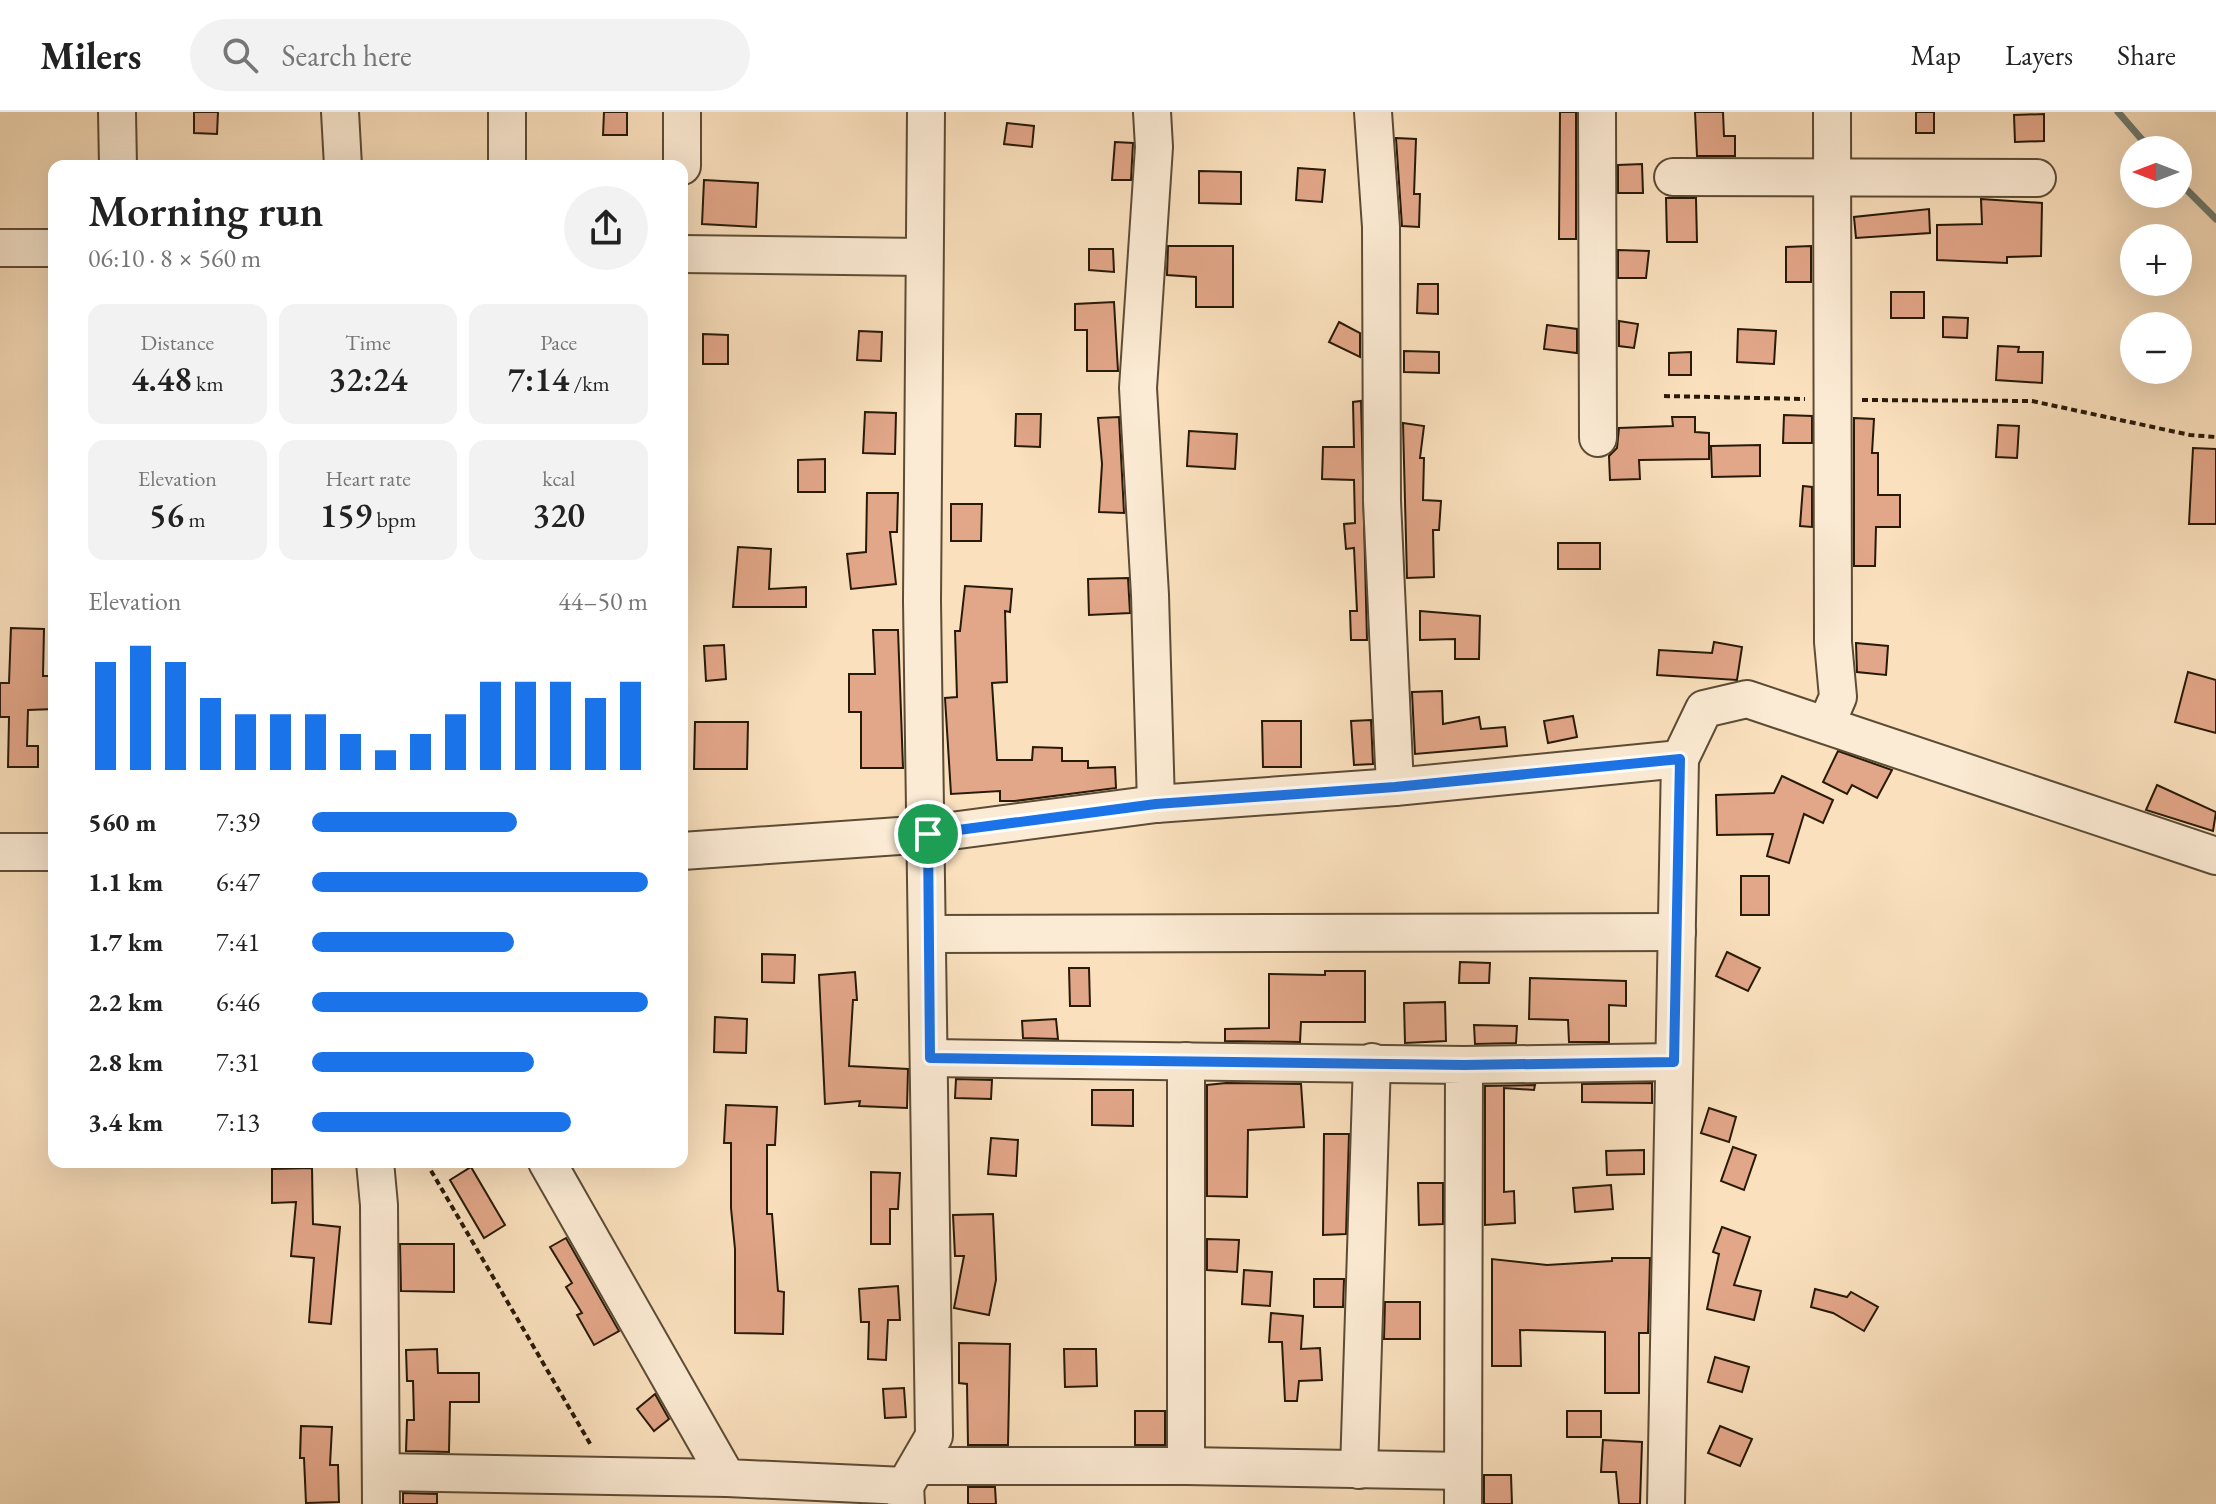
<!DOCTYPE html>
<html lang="en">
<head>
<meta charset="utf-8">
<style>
  body { margin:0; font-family:"EB Garamond",serif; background:#f2f2f2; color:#222; height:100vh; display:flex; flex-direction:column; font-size:30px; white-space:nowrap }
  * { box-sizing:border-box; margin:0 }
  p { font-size:26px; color:#767676 }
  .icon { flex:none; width:44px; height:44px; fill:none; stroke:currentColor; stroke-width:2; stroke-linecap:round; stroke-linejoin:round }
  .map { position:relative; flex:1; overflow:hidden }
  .side { position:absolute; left:48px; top:48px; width:640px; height:1008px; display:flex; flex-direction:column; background:#fff; border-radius:16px; box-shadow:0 8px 32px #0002 }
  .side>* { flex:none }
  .needle { width:52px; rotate:270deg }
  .buttons { position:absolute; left:2120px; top:24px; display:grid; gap:16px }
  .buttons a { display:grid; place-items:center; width:72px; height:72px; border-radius:50%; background:#fff; box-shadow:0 8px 32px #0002; font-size:40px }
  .pin { position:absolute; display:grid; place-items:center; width:68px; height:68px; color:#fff; margin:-34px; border:4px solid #fff; border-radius:50%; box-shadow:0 2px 8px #0007 }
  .round { display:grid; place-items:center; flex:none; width:84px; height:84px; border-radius:42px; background:#f2f2f2 }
  .headline { display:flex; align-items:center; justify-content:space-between; height:136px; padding:0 40px }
  h1 { font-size:44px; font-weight:600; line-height:60px }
  .metrics { display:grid; grid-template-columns:repeat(3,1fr); gap:12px; height:136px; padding:8px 40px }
  .metrics div { display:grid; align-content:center; border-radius:16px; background:#f2f2f2; text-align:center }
  .metrics b { font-size:34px; font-weight:600 }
  .metrics small { font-size:22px; font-weight:400 }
  .metrics p { font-size:22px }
  .chart { height:224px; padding:16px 40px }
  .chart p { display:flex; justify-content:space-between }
  .chart svg { width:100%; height:144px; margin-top:8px; stroke:#1a73e8; stroke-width:6 }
  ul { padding:0 40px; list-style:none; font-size:26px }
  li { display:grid; grid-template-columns:128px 96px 1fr; align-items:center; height:60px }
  li i { height:20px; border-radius:10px; background:#1a73e8 }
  header { display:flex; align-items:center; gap:48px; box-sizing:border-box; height:112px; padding:0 40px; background:#fff; border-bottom:2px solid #e0e0e0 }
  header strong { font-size:38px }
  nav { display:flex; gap:44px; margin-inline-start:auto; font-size:28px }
  .search { width:560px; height:72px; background:#f2f2f2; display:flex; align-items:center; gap:20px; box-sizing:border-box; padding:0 28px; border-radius:44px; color:#767676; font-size:30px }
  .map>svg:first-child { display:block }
</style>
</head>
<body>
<header>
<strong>Milers</strong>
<div class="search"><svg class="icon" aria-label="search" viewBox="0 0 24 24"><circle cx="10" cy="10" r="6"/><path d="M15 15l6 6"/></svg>Search here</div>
<nav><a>Map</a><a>Layers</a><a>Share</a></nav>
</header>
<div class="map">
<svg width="2216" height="1392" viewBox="0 0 2216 1392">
  <rect width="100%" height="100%" fill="#fae0bd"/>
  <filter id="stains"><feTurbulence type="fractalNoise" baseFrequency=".0025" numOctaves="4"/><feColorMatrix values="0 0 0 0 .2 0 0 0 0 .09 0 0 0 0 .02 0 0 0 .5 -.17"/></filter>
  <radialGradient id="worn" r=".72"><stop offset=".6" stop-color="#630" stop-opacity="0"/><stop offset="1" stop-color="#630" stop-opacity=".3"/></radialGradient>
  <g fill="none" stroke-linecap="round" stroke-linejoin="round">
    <g stroke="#6f7b70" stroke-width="7">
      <path d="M2118,0l33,38"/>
      <path d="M2178,69l38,38"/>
    </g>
  </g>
  <g fill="#e2a688" stroke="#281a08" stroke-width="2">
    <path d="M194,0h24l-1,22 -23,-1z"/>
    <path d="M604,0h23v23h-24z"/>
    <path d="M1560,0h16v127h-17z"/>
    <path d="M1695,0h28l1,24h11v20h-38z"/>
    <rect x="1916" y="0" width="18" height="21"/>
    <path d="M2044,2v27l-29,1 -1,-27z"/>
    <path d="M1007,11l27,3 -2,21 -28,-3z"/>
    <path d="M1396,26l20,1 -2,55h6l-1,33 -17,-1z"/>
    <path d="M1115,30l18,1 -2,37h-19z"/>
    <path d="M1642,52l1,29h-25v-28z"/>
    <path d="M1298,56l27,2 -3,32 -26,-2z"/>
    <path d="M1199,59l42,1v32l-42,-1z"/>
    <path d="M704,68l54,3 -2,44 -54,-3z"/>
    <path d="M1666,86h30l1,44h-30z"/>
    <path d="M1981,87l61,4 -1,53 -34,1v6l-70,-3v-35l45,-1z"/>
    <path d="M1929,97l1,24 -74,5 -2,-21z"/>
    <path d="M1168,134h65v61h-37v-30l-29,-2z"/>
    <path d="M1811,134v36h-25v-35z"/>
    <path d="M1089,137h24l1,23 -25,-2z"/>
    <path d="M1618,138l31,1 -3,27h-28z"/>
    <path d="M1418,172h20v30l-21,-1z"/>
    <rect x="1891" y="180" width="33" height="26"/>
    <path d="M1114,190l4,69h-31v-41h-12v-26z"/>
    <path d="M1943,205l25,1 -1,20 -24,-1z"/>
    <path d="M1619,209l19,3 -4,24 -15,-2z"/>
    <path d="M1339,210l21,11v24l-31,-15z"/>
    <path d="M1547,213l30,4v24l-33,-4z"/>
    <path d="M1738,217l38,2 -2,33 -37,-2z"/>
    <path d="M859,219l23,1 -1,29 -24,-1z"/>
    <path d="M703,222l25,1v29h-25z"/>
    <path d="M1998,234l21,1 -1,5h25l-1,31 -46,-3z"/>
    <path d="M1404,239l35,1v21l-35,-1z"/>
    <path d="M1691,240v23h-22v-22z"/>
    <path d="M1361,289l6,239h-16l-1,-29h7l-3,-63 -8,1 -2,-25 11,-1 -1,-43 -32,-1 1,-32h31l-1,-45z"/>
    <path d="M865,300l31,1 -1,41 -32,-1z"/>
    <path d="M1016,302h25l-1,33 -25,-1z"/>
    <path d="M1784,303l28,1v27h-29z"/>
    <path d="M1119,305l5,96 -25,-1 3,-48 -4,-46z"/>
    <path d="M1672,305h23v15l14,1v26l-70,1 1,19 -30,1 -1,-24 8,-8 2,-20 54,-2z"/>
    <path d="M1854,306l20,1 -2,34h6v42h22v32h-24l-1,39h-21z"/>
    <path d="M1403,311l21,3 -4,32h4l-1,42 18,1 -2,29h-6l1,47 -27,1z"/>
    <path d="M1998,313l21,1 -2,32 -21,-1z"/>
    <path d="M1189,319l48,3 -2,35 -48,-3z"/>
    <path d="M1760,333v31l-48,1 -1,-31z"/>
    <path d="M2193,336l23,1v75h-27z"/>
    <path d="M825,347v33h-27v-32z"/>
    <path d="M1803,374l9,1v40l-12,-1z"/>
    <path d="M867,381h31l-1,39h-7l6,52 -45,5 -4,-35 19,-2z"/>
    <path d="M951,392h31l-1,37h-30z"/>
    <rect x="1558" y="431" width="42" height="26"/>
    <path d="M738,435l33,2 -2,40 37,-2v20h-73z"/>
    <path d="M1128,466l2,35 -41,2 -1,-36z"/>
    <path d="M965,474l47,3 -2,23 -5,-1 2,71 -15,1 5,77h35l1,-13 29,1v13h26v7l27,-1 1,21 -101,13h-15v-10l-49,3 -6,-96 12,-1 -2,-66h5z"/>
    <path d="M1420,499l60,5 -1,43h-24v-20l-35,1z"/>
    <path d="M11,516l33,1 -1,47h11v33l-26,1 -1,36h11v21h-30l1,-50h-9v-34h9z"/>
    <path d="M873,518h25l5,138h-42v-56h-12v-38h26z"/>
    <path d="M1714,530l28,5 -5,33 -80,-5 2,-25 53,3z"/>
    <path d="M1856,531l32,3 -2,29 -29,-3z"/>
    <path d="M724,533l2,34 -20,2 -2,-35z"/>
    <path d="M2188,560l28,8v53l-41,-11z"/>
    <path d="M1442,579l1,33 36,-7 2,12 24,-2 2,19 -92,8 -3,-62z"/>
    <path d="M1573,604l4,21 -29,6 -4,-22z"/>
    <path d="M1371,608l2,44 -19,1 -3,-44z"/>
    <path d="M1262,609h39v46h-38z"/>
    <path d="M695,610h53l-1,47h-53z"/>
    <path d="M1838,639l54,19 -15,28 -25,-13 -5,9 -24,-12z"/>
    <path d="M1782,664l51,24 -10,23 -19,-9 -15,49 -22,-7 6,-22 -56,1 -1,-40 58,-2z"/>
    <path d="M2157,673l59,27 -3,19 -67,-21z"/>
    <rect x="1741" y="764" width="28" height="39"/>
    <path d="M1727,840l33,16 -12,23 -32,-15z"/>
    <path d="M762,842l33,1 -1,28 -32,-1z"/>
    <path d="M1460,850l30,1 -1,20h-30z"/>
    <path d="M1069,856h20l1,38h-20z"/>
    <path d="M1325,859h40v51h-64l-1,20 -75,-1v-12l44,-1v-54l56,1z"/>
    <path d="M855,860l2,28h-4l-4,66 59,3 -1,39 -48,-2 1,-5 -35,3 -6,-129z"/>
    <path d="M1530,866l96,3v25l-17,-1v37h-40l-1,-22 -39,-1z"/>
    <path d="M1445,890l1,39 -41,2 -1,-40z"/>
    <path d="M715,905l32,2 -1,34 -32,-1z"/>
    <path d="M1056,907l2,20 -35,-1 -1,-17z"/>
    <path d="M1474,913l43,1 -1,17 -41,1z"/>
    <path d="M956,967l36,1 -1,19 -36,-1z"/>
    <path d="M1226,971l75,1 3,43 -56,3 -1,67 -40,-1v-111z"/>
    <path d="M1652,971v20l-70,-1v-18z"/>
    <path d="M1535,973l-1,5 -30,-2v104l10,-1 1,32 -30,2v-139z"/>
    <path d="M1092,978h41v36l-41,-1z"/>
    <path d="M726,993l51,2 -2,38h-8v69h5l6,77 6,1 -1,42 -48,-1v-84l-4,-41v-65h-7z"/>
    <path d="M1709,996l27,9 -7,25 -28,-9z"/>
    <path d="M1324,1022h25l-3,100 -23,1z"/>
    <path d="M991,1026l27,2 -2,36 -28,-2z"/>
    <path d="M1733,1035l23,8 -12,35 -23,-9z"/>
    <path d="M1644,1038v24l-37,1 -1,-24z"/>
    <path d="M471,1055l34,58 -21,13 -34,-58z"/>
    <path d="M312,1056l1,56 27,3 -9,97 -22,-2 5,-64 -23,-2 5,-54 -24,1v-34z"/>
    <path d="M871,1060l29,1 -2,36h-8v35h-19z"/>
    <path d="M1418,1071h25v41l-24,1z"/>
    <path d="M1611,1073l2,24 -38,3 -2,-24z"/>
    <path d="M993,1102l3,66 -7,35 -35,-7 10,-52h-9l-2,-41z"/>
    <path d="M1722,1115l28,10 -16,48 27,6 -7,29 -47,-11 12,-55 -6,-2z"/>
    <path d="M566,1126l53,93 -25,14 -17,-30 5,-2 -16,-26 6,-4 -22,-36z"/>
    <path d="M1207,1127l32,1 -2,32 -30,-2z"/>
    <path d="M400,1132h54v48l-53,-1z"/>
    <path d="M1612,1146h38l-2,75h-9v60h-34v-61l-85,-2 1,36h-29v-107l55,6 65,-4z"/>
    <path d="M1244,1158l28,2 -2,34 -28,-2z"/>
    <path d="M1314,1167h30l-1,28h-29z"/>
    <path d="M898,1174l2,34h-12l-2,40 -18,-1 1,-37h-8l-2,-33z"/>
    <path d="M1815,1177l32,8 4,-5 27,15 -14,24 -31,-18 -22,-6z"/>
    <path d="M1385,1190h35v37h-36z"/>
    <path d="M1271,1201l32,3 -2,33 19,-1 2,32 -23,1 -2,20h-12l-3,-59h-13z"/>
    <path d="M959,1231l51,1 -2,101h-40l-1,-61 -8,-1z"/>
    <path d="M437,1237l1,24h41v29h-29l-1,50 -43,-1 1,-31h7l-1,-39h-6l-1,-31z"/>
    <path d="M1064,1237h32l1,37 -32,1z"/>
    <path d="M1715,1245l34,10 -7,25 -34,-10z"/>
    <path d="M904,1276l2,29 -21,1 -2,-29z"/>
    <path d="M655,1282l14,25 -15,12 -17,-22z"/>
    <rect x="1135" y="1299" width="30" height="34"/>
    <rect x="1567" y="1299" width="34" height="26"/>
    <path d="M301,1314l31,1 -2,38h8l1,37 -33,1 -2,-45h-4z"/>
    <path d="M1720,1314l32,13 -12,27 -32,-13z"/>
    <path d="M1603,1328l39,2 -2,62h-21l-3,-32h-15z"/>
    <path d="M1484,1363h27l1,29h-28z"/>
    <path d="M968,1375h27l1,17h-28z"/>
    <path d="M403,1381l34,1v10h-34z"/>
  </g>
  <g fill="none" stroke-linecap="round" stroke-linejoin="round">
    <g stroke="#5c4c35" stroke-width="40">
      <g id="minor">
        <path d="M117,0l1,54"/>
        <path d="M340,0l3,54"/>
        <path d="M507,0v54"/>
        <path d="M1152,0l2,35 -16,241 12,207 6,209"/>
        <path d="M1373,0l8,115 1,274 13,286"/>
        <path d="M1597,0l1,326"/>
        <path d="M682,54v-54"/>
        <path d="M1673,65l364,1"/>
        <path d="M0,136h54"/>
        <path d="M682,142l242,3"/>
        <path d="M1826,613l12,-28 -5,-55 -1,-530"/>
        <path d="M682,739l246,-17 228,-30 239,-17 285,-28 24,-50 43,-10 469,157"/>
        <path d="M0,740h54"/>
        <path d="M929,822l748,-2"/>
        <path d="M930,946l534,7 -1,439"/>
        <path d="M1464,953l210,-3"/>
        <path d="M375,1050l4,43 2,299"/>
        <path d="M547,1050l180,316 178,8 1,18"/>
        <path d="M919,1354h267l277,5"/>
        <path d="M1186,1354v-405"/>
        <path d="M1359,1358l13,-408"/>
        <path d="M381,1360l346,6"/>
        <path d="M905,1374l29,-50 -12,-835 4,-489"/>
        <path d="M1666,1392l14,-745"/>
      </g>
    </g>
    <g stroke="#281a08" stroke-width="4" stroke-dasharray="6 4" stroke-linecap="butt">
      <path d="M1664,284l141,3"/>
      <path d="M1862,288l170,1 158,34 26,2"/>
      <path d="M426,1050l166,285"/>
    </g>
    <use href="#minor" stroke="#fcebd4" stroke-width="36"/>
  </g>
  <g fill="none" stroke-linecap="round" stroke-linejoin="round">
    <g stroke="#fff" stroke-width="16">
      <path id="route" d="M1680,647l-6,303 -210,3 -534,-7 -2,-224 228,-30 239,-17z"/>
    </g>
    <use href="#route" stroke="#1a73e8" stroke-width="10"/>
  </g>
  <rect width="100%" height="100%" filter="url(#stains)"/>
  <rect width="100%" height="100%" fill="url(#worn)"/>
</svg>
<div class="buttons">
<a><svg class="needle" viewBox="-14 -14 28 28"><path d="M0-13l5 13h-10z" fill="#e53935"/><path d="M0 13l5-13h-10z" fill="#767676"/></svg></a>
<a>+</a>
<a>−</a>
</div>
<div class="pin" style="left:928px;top:722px;background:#1e9e55"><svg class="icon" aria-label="arrive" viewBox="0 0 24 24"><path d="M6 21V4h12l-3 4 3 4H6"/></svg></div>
<section class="side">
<div class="headline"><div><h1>Morning run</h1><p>06:10 · 8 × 560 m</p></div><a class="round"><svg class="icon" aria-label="share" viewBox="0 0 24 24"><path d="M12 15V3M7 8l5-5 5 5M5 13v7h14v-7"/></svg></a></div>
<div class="metrics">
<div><p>Distance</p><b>4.48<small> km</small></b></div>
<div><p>Time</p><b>32:24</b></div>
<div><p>Pace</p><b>7:14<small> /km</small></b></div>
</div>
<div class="metrics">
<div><p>Elevation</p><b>56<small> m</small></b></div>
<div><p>Heart rate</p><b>159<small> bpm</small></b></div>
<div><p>kcal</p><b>320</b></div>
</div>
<div class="chart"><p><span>Elevation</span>44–50 m</p>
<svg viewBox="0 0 160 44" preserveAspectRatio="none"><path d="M5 44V11M15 44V6M25 44V11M35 44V22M45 44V27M55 44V27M65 44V27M75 44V33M85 44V38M95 44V33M105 44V27M115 44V17M125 44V17M135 44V17M145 44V22M155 44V17"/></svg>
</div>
<ul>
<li><b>560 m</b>7:39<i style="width:61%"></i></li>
<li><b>1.1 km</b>6:47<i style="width:100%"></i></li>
<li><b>1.7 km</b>7:41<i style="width:60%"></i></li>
<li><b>2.2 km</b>6:46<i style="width:100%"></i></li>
<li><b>2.8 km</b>7:31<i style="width:66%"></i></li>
<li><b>3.4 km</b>7:13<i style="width:77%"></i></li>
</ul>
</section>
</div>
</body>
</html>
